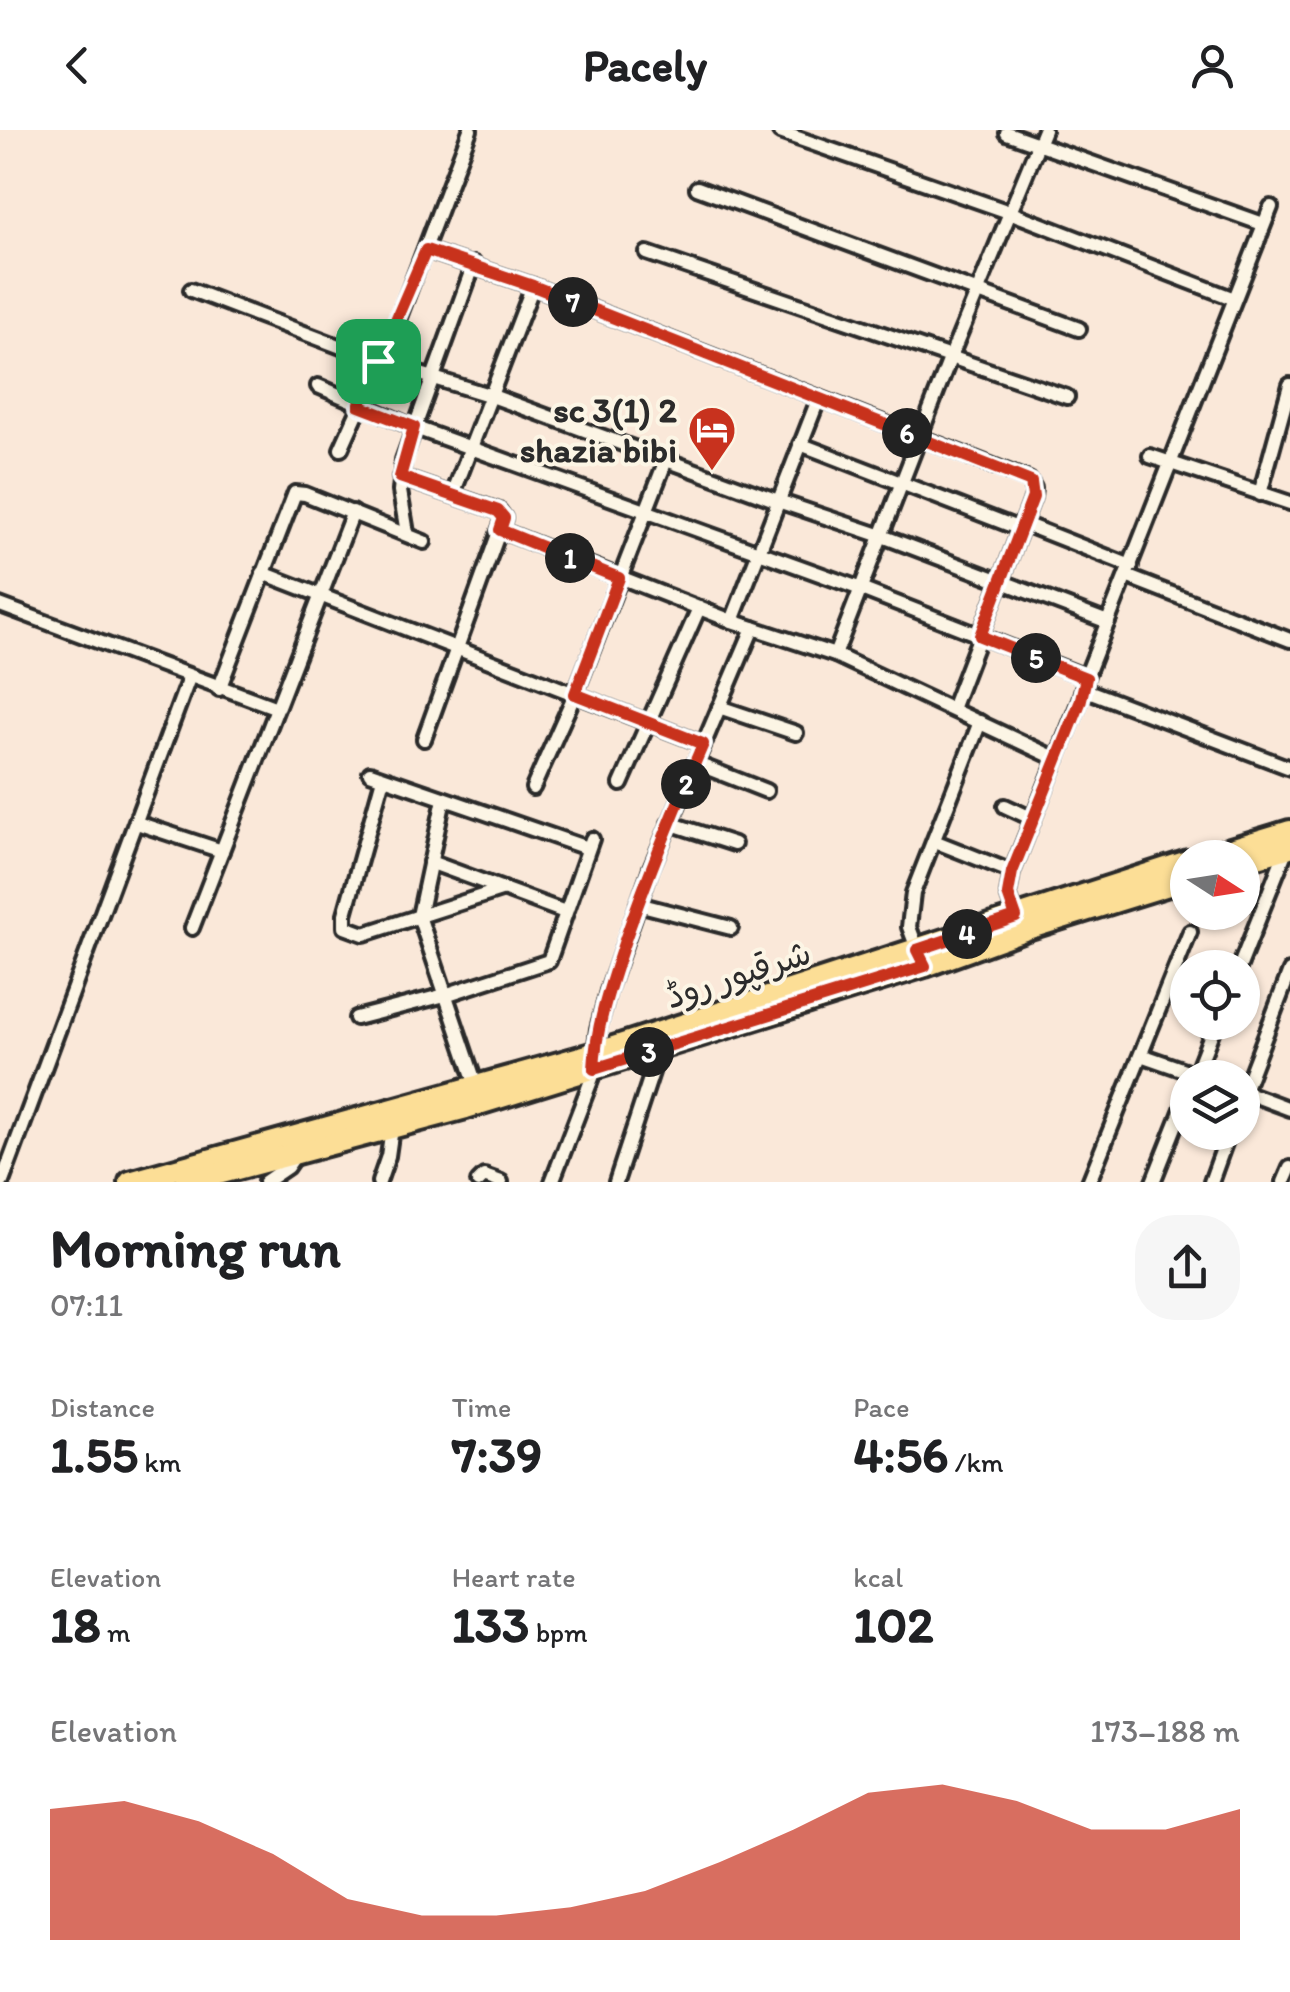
<!DOCTYPE html>
<html lang="en">
<head>
<meta charset="utf-8">
<style>
  body { margin:0; font-family:Itim,"Playpen Sans Arabic",sans-serif; background:#f6f6f6; color:#202124; height:100vh; display:flex; flex-direction:column; font-size:38px; white-space:nowrap }
  * { box-sizing:border-box; margin:0 }
  p { font-size:32px; color:#757577 }
  .icon { flex:none; width:55px; height:55px; fill:none; stroke:currentColor; stroke-width:2; stroke-linecap:round; stroke-linejoin:round }
  .map { position:relative; height:1052px; overflow:hidden }
  .side { display:flex; flex-direction:column; background:#fff; flex:1 }
  .side>* { flex:none }
  .needle { width:65px; rotate:102deg }
  .tools { position:absolute; left:1170px; top:710px; display:grid; gap:20px }
  .tools a { display:grid; place-items:center; width:90px; height:90px; border-radius:50%; background:#fff; box-shadow:0 2px 8px #0004; font-size:50px }
  .pin { position:absolute; display:grid; place-items:center; width:85px; height:85px; color:#fff; margin:-42px; border-radius:20px; box-shadow:0 5px 15px #0006 }
  .km { position:absolute; width:50px; height:50px; margin:-25px; border-radius:50%; background:#222; color:#fff; font-size:28px; line-height:50px; text-align:center }
  .round { display:grid; place-items:center; flex:none; width:105px; height:105px; border-radius:40px; background:#f6f6f6 }
  .headline { display:flex; align-items:center; justify-content:space-between; height:170px; padding:0 50px }
  h1 { font-size:55px; font-weight:700; line-height:75px }
  .metrics { display:grid; grid-template-columns:repeat(3,1fr); gap:15px; height:170px; padding:10px 50px }
  .metrics div { display:grid; align-content:center }
  .metrics b { font-size:50px; font-weight:700 }
  .metrics small { font-size:28px; font-weight:400 }
  .metrics p { font-size:28px }
  .chart { height:280px; padding:20px 50px }
  .chart p { display:flex; justify-content:space-between }
  .chart svg { width:100%; height:180px; margin-top:10px; fill:#c8321e; opacity:.7 }
  header { display:flex; justify-content:space-between; align-items:center; height:130px; padding:0 50px; background:#fff; font-size:45px; font-weight:700 }
  .map>svg:first-child { display:block }
</style>
</head>
<body>
<header><svg class="icon" aria-label="back" viewBox="0 0 24 24"><path d="M15 5l-7 7 7 7"/></svg>Pacely<svg class="icon" aria-label="person" viewBox="0 0 24 24"><circle cx="12" cy="8" r="4"/><path d="M4 21q1-7 8-7t8 7"/></svg></header>
<div class="map">
<svg width="1290" height="1052" viewBox="0 0 1290 1052">
  <rect width="100%" height="100%" fill="#fae8d9"/>
  <filter id="ink" filterUnits="userSpaceOnUse"><feTurbulence type="fractalNoise" baseFrequency=".01" numOctaves="2"/><feDisplacementMap in="SourceGraphic" scale="20" xChannelSelector="R" yChannelSelector="G"/><feConvolveMatrix kernelMatrix="1 2 1 2 8 2 1 2 1" color-interpolation-filters="sRGB"/></filter>
  <g filter="url(#ink)">
    <g fill="none" stroke-linecap="round" stroke-linejoin="round">
      <g stroke="#2b2b2b" stroke-width="20">
        <g id="street">
          <path d="M780,2l229,80 223,86"/>
          <path d="M1007,3l256,91"/>
          <path d="M697,58l382,141"/>
          <path d="M426,120l107,36 496,194 5,8 -1,9 -81,212"/>
          <path d="M647,123l420,144"/>
          <path d="M191,160l187,71 114,35 286,105 104,35 226,86"/>
          <path d="M318,256l95,41 448,162 225,88"/>
          <path d="M800,314l220,85"/>
          <path d="M341,319l52,-116 77,-203"/>
          <path d="M1150,326l140,47"/>
          <path d="M400,347l99,34 5,7 -80,221"/>
          <path d="M453,364l80,-208"/>
          <path d="M1260,364l30,-109"/>
          <path d="M1022,393l109,43"/>
          <path d="M500,400l232,91 103,34 222,104"/>
          <path d="M407,403l-7,-42 3,-31 71,-196"/>
          <path d="M263,443l440,171"/>
          <path d="M1126,446l164,64"/>
          <path d="M0,475l277,103"/>
          <path d="M732,491l86,-221"/>
          <path d="M835,525l116,-299 93,-226"/>
          <path d="M219,559l76,-196 10,1 119,48"/>
          <path d="M1083,559l207,79"/>
          <path d="M719,577l77,26"/>
          <path d="M695,633l71,28"/>
          <path d="M370,643l217,75"/>
          <path d="M383,648l-38,136v13l19,7 140,-45"/>
          <path d="M621,654l78,-176"/>
          <path d="M533,658l42,-94 91,-234"/>
          <path d="M444,669l-25,117 57,169"/>
          <path d="M1005,676l28,13"/>
          <path d="M137,693l85,28"/>
          <path d="M669,693l65,21"/>
          <path d="M934,711l78,31"/>
          <path d="M430,732l135,50"/>
          <path d="M638,774l93,24"/>
          <path d="M1016,787l-8,-23 4,-22 67,-169 7,-26 185,-470"/>
          <path d="M192,798l161,-416"/>
          <path d="M919,824l-10,-27 4,-34 67,-171"/>
          <path d="M1239,838l49,-123"/>
          <path d="M356,888l89,-23 104,-34 43,-122"/>
          <path d="M1141,925l66,23"/>
          <path d="M1194,948l22,-56"/>
          <path d="M1242,961l48,18"/>
          <path d="M1242,966l48,-125"/>
          <path d="M2,1052l187,-504"/>
          <path d="M265,1052l22,-15 9,-13"/>
          <path d="M379,1052l9,-26 4,-28"/>
          <path d="M478,1052l6,-6 17,6"/>
          <path d="M552,1052l40,-104 6,-49 10,-38 43,-123 102,-240"/>
          <path d="M616,1052l44,-134"/>
          <path d="M1089,1052l101,-250"/>
          <path d="M1153,1052l35,-88"/>
          <path d="M1211,1052l18,-50"/>
          <path d="M1284,1052l6,-14"/>
        </g>
      </g>
      <g stroke="#2b2b2b" stroke-width="28">
        <g id="primary">
          <path d="M1201,728l89,-27"/>
          <path d="M1242,732l48,-15"/>
          <path d="M130,1052l465,-129 593,-192"/>
          <path d="M188,1052l278,-74 459,-142 99,-36 164,-51"/>
        </g>
      </g>
      <use href="#street" stroke="#fcf5e5" stroke-width="12"/>
      <use href="#primary" stroke="#fcde96" stroke-width="20"/>
    </g>
  </g>
  <g fill="none" stroke-linecap="round" stroke-linejoin="round" filter="url(#ink)">
    <g stroke="#fff" stroke-width="20">
      <path id="route" d="M426,120l107,36 498,196 2,15 -53,139 106,42 -6,25 -68,169 -4,22 8,23 -99,33 8,16 -331,103c2,-45 17,-86 31,-129 23,-66 50,-131 78,-196l-128,-50 44,-116 -119,-48 4,-12 -6,-7 -98,-34 14,-50 -55,-21z"/>
    </g>
    <use href="#route" stroke="#c8321e" stroke-width="12"/>
  </g>
  <defs>
    <g id="hotel-pin" transform="scale(2.5)"><path d="M0 17L-7.5 6A9.5 9.5 0 1 1 7.5 6Z" fill="#c8321e" stroke="#fcf5e5"/><path d="M-6-4.5h1.5V1H6V5H4.5V3h-9V5H-6ZM-4 0a1.8 1.8 0 1 1 3.6 0ZM.5 0V-2.5h3Q6-2.5 6 0Z" fill="#fff"/></g>
  </defs>
  <g fill-rule="evenodd">
    <use href="#hotel-pin" x="712" y="300"/>
  </g>
  <g text-anchor="middle" stroke-width="8" stroke-linejoin="round" paint-order="stroke">
    <g font-size="35" font-weight="bold" fill="#2b2b2b" stroke="#fcf5e5" text-anchor="end">
      <text x="677" y="292">sc 3(1) 2<tspan x="677" dy="40">shazia bibi</tspan></text>
    </g>
    <g font-size="35" fill="#2b2b2b" stroke="#fcf5e5">
      <text transform="translate(738 844) rotate(-18)" y="12">شرقپور روڈ</text>
    </g>
  </g>
</svg>
<div class="tools">
<a><svg class="needle" viewBox="-14 -14 28 28"><path d="M0-13l5 13h-10z" fill="#e53935"/><path d="M0 13l5-13h-10z" fill="#757577"/></svg></a>
<a><svg class="icon" aria-label="locate" viewBox="0 0 24 24"><circle cx="12" cy="12" r="6"/><path d="M12 2v4M12 18v4M2 12h4M18 12h4"/></svg></a>
<a><svg class="icon" aria-label="layers" viewBox="0 0 24 24"><path d="M12 4l9 5-9 5-9-5zM3 14l9 5 9-5"/></svg></a>
</div>
<div class="pin" style="left:378px;top:231px;background:#1e9e55"><svg class="icon" aria-label="arrive" viewBox="0 0 24 24"><path d="M6 21V4h12l-3 4 3 4H6"/></svg></div>
<b class="km" style="left:570px;top:428px">1</b>
<b class="km" style="left:686px;top:654px">2</b>
<b class="km" style="left:649px;top:922px">3</b>
<b class="km" style="left:967px;top:804px">4</b>
<b class="km" style="left:1036px;top:528px">5</b>
<b class="km" style="left:907px;top:303px">6</b>
<b class="km" style="left:573px;top:172px">7</b>
</div>
<section class="side">
<div class="headline"><div><h1>Morning run</h1><p>07:11</p></div><a class="round"><svg class="icon" aria-label="share" viewBox="0 0 24 24"><path d="M12 15V3M7 8l5-5 5 5M5 13v7h14v-7"/></svg></a></div>
<div class="metrics">
<div><p>Distance</p><b>1.55<small> km</small></b></div>
<div><p>Time</p><b>7:39</b></div>
<div><p>Pace</p><b>4:56<small> /km</small></b></div>
</div>
<div class="metrics">
<div><p>Elevation</p><b>18<small> m</small></b></div>
<div><p>Heart rate</p><b>133<small> bpm</small></b></div>
<div><p>kcal</p><b>102</b></div>
</div>
<div class="chart"><p><span>Elevation</span>173–188 m</p>
<svg viewBox="0 0 160 44" preserveAspectRatio="none"><path d="M0 44V12L10 10L20 15L30 23L40 34L50 38L60 38L70 36L80 32L90 25L100 17L110 8L120 6L130 10L140 17L150 17L160 12V44z"/></svg>
</div>
</section>
</body>
</html>
